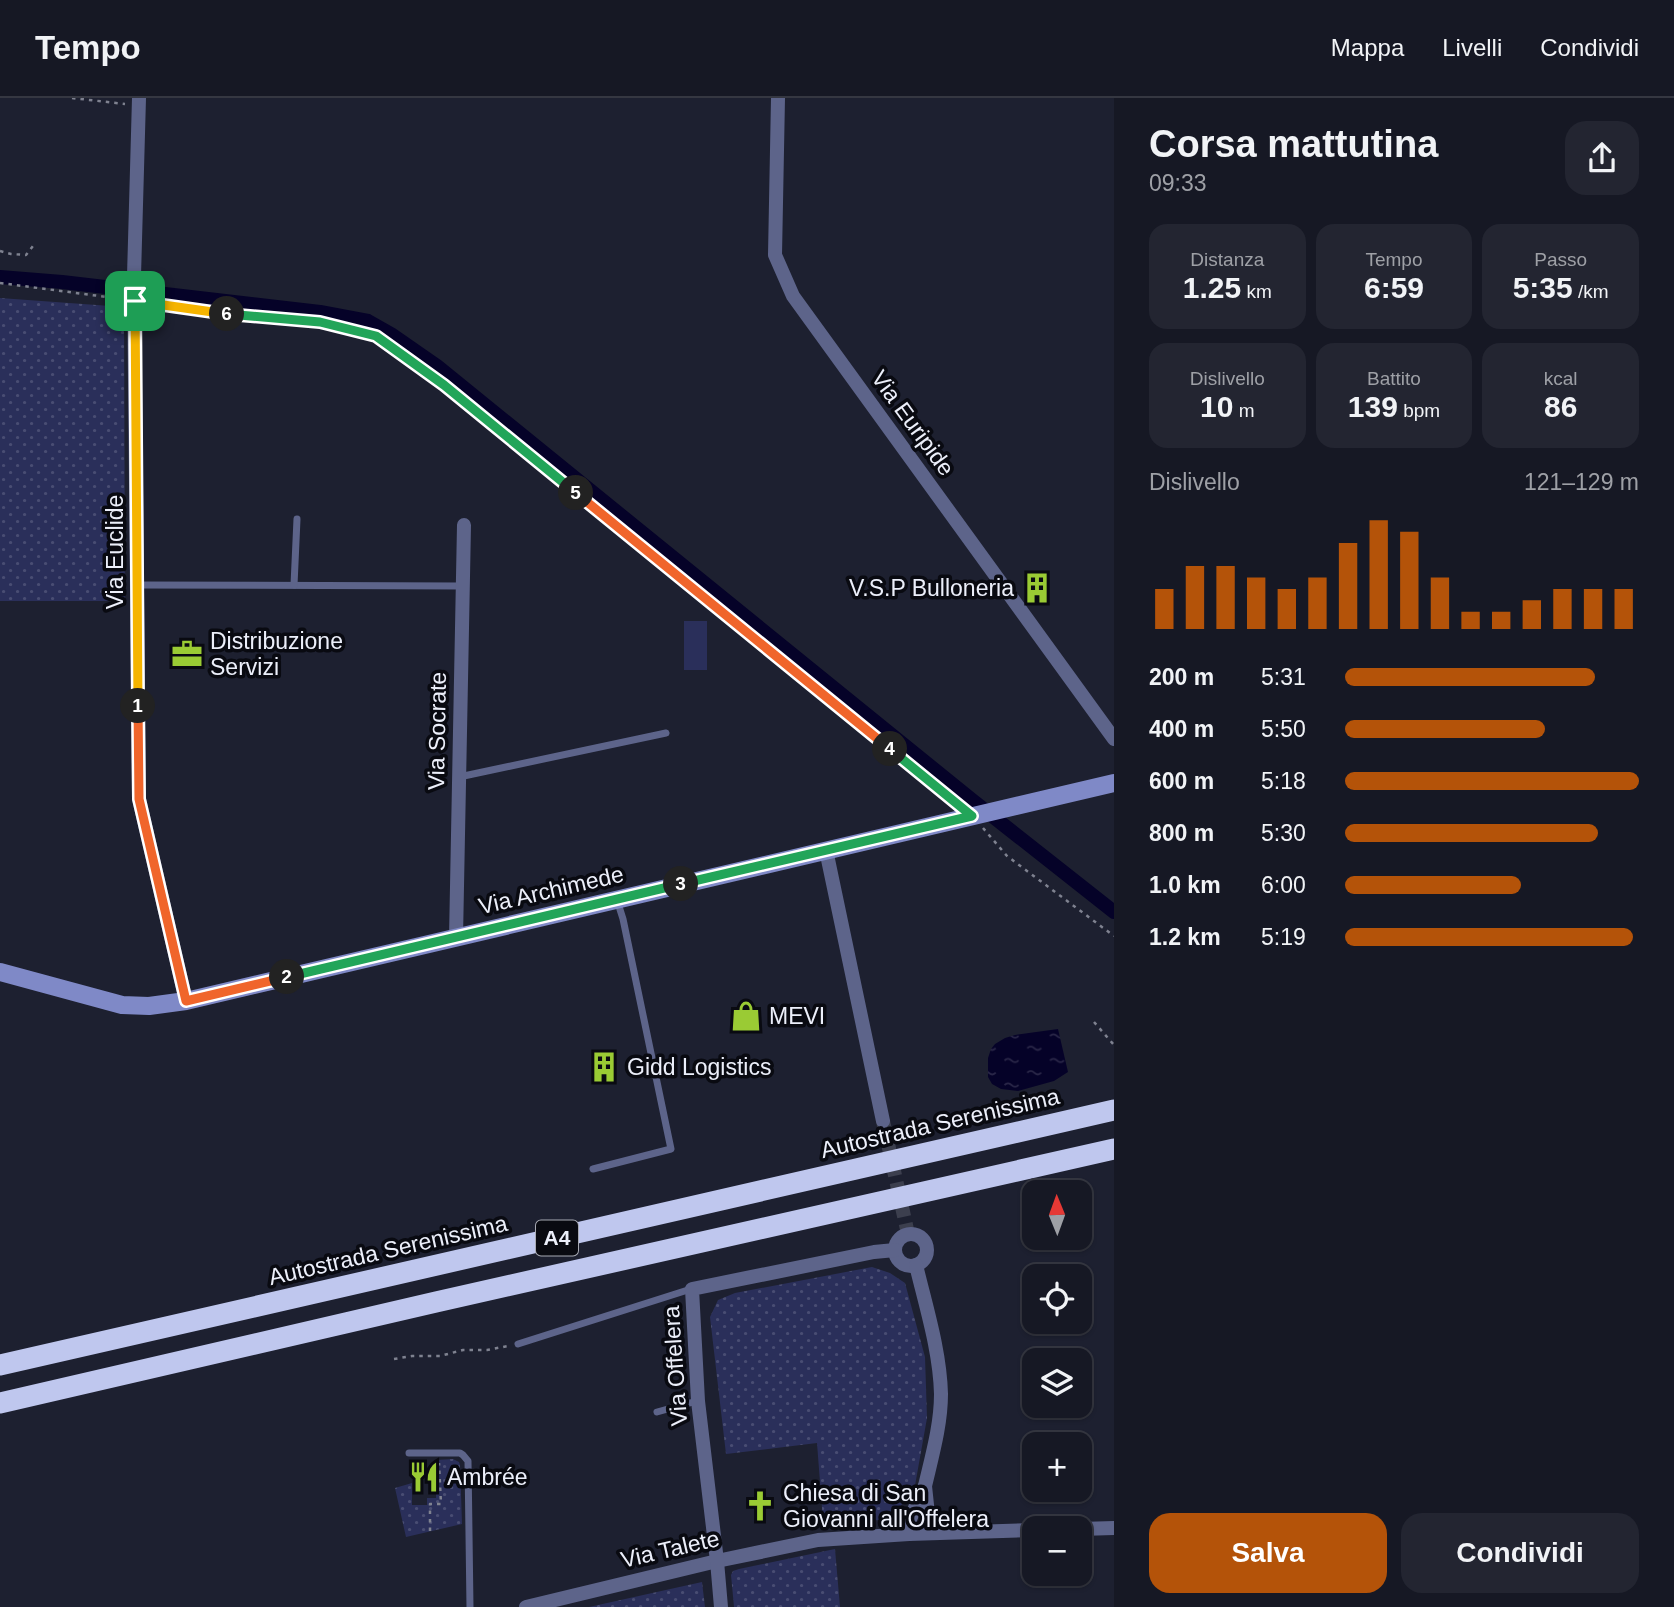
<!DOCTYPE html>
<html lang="it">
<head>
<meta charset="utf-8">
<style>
  body { margin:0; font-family:Arial,sans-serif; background:#232531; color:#f1f3f6; height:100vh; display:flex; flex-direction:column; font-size:26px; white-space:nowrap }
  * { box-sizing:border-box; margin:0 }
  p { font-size:23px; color:#9ea0a6 }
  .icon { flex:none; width:38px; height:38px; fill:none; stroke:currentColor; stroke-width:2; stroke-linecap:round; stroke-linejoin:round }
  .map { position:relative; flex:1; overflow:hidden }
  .panel { display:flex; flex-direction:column; background:#161824; width:560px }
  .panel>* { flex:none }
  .needle { width:46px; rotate:359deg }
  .tools { position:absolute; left:1022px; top:1082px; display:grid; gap:14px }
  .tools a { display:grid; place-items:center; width:70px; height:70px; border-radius:14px; background:#161824; box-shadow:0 2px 5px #0004,0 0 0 2px #353741; font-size:35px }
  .pin { position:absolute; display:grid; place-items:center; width:60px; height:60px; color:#fff; margin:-30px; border-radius:14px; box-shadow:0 4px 10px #0006 }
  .km { position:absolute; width:35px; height:35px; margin:-18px; border-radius:50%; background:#222; color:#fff; font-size:19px; line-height:35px; text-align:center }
  .round { display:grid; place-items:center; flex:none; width:74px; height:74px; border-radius:21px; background:#232531 }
  .summary { display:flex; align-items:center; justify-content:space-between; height:119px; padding:0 35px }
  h1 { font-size:38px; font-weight:600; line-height:52px }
  .stats { display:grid; grid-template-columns:repeat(3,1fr); gap:10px; height:119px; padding:7px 35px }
  .stats div { display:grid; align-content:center; border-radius:18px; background:#232531; text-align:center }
  .stats b { font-size:30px; font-weight:600 }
  .stats small { font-size:19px; font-weight:400 }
  .stats p { font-size:19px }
  .chart { height:196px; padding:14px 35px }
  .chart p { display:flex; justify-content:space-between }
  .chart svg { width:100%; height:126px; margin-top:7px; stroke:#b45309; stroke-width:6 }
  .action { display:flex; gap:14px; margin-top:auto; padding:14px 35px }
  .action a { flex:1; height:80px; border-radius:21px; background:#b45309; color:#fff; font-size:28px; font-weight:600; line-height:80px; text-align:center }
  .action a+a { background:#232531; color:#f1f3f6 }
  ul { padding:0 35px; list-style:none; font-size:23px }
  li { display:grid; grid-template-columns:112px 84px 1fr; align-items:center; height:52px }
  li i { height:18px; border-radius:9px; background:#b45309 }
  header { display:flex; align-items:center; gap:42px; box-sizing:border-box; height:98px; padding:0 35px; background:#161824; border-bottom:2px solid #353741 }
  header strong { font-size:33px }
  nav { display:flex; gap:38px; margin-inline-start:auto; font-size:24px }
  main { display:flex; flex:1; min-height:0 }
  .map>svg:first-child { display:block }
</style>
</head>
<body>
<header>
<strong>Tempo</strong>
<nav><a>Mappa</a><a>Livelli</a><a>Condividi</a></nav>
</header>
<main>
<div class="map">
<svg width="1114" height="1509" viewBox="0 0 1114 1509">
  <defs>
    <pattern id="grass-dots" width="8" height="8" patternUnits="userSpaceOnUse" patternTransform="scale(1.75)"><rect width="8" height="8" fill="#2a2f5a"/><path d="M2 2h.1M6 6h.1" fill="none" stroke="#494d73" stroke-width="1.8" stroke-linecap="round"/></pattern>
    <pattern id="water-ripples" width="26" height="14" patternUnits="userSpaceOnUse" patternTransform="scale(1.75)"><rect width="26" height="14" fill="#050228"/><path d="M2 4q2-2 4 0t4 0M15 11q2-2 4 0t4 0" fill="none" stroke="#2a2748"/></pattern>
  </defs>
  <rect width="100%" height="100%" fill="#1d2030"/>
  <g fill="url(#grass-dots)">
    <path d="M0,200l124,9 1,294h-125z"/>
    <path d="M872,1169l18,6 15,10 20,74 2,61 -13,73 -26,29 -65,1 -6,-78 -91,11 -16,-137 8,-17 17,-7z"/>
    <path d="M453,1361l6,3 1,3 2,59 -56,13 -11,-49 17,-5v22h15v-7h9v-38z"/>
    <path d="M835,1451l5,58h-106l-3,-32 2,-4 6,-2z"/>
    <path d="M702,1484l3,25h-116z"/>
  </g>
  <rect fill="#2a2f5a" x="684" y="523" width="23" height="49"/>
  <path fill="url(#water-ripples)" d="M1058,931l10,43 -14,9 -36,10 -17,-2 -9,-5 -4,-7v-19l3,-9 4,-5 10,-6 10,-3z"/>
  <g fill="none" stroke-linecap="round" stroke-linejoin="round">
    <path stroke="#050228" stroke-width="14" d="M0,179l62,5 258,30 48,9 23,13 46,32 535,434 142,112"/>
    <path stroke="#3c3f4e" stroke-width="14" stroke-dasharray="14 7" stroke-linecap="butt" d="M883,1023l25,113"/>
    <g stroke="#7f8290" stroke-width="2.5" stroke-dasharray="3.5 5" stroke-linecap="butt">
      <path d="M72,0l53,6"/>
      <path d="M0,153l11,3 15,1 7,-9"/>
      <path d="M0,185l122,16"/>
      <path d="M149,205l79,11 92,8 56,14 68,49 514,419"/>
      <path d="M983,730l24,28 107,80"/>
      <path d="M1094,924l20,23"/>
      <path d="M394,1261l18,-3h28l23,-6h24l21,-4"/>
      <path d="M430,1433v-27h11l-2,-41"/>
    </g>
    <g stroke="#5d648a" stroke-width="7">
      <path d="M138,487l324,1"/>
      <path d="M294,487l3,-66"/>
      <path d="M459,679l207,-44"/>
      <path d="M593,1071l78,-20 -48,-230 -6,-19"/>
      <path d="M518,1246l173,-55"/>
      <path d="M657,1314l40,-11"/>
      <path d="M409,1355h51l3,2 5,6 2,146"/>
    </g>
    <g stroke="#5d648a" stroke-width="14">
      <path d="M139,0l-5,178 5,523 47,202"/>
      <path d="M778,0l-3,157 18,41 321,443"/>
      <path d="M826,752l57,271"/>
      <path d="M456,840l8,-413"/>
      <circle cx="911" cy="1152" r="16"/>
      <path d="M916,1167c10,42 24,86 25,129 0,31 -9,62 -16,92"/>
      <path d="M1080,1431l34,-1"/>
      <path d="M909,1436l1,-15 15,-33 5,47"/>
      <path d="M526,1509l191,-46 101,-21 91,-6 125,-4"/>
      <path d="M721,1509l-4,-46 -19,-160 -6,-112 182,-37 21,-2"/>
    </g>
    <path stroke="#7f89c7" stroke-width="18" d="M0,874l122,33 27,1 37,-5 928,-218"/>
    <g stroke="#bfc7ee" stroke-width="21">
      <path d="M0,1267l1114,-255"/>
      <path d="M0,1305l436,-101 678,-153"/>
    </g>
  </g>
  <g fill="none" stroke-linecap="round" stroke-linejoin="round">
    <g stroke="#fff" stroke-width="14">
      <path id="split-1" d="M135,203l3,405"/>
    </g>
    <g stroke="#fff" stroke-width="14">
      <path id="split-2" d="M138,608l1,93 47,202 101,-24"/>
    </g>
    <g stroke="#fff" stroke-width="14">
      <path id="split-3" d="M287,879l394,-93"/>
    </g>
    <g stroke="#fff" stroke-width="14">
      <path id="split-4" d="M681,786l291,-68 -82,-67"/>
    </g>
    <g stroke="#fff" stroke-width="14">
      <path id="split-5" d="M576,395l314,256"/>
    </g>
    <g stroke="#fff" stroke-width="14">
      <path id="split-6" d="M227,216l93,8 56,14 68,49 132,108"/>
    </g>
    <g stroke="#fff" stroke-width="14">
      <path id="split-7" d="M135,203l92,13"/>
    </g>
    <use href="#split-1" stroke="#f5b400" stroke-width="9"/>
    <use href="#split-2" stroke="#f0652b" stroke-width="9"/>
    <use href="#split-3" stroke="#22a559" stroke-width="9"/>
    <use href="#split-4" stroke="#22a559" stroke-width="9"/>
    <use href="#split-5" stroke="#f0652b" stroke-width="9"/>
    <use href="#split-6" stroke="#22a559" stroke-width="9"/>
    <use href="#split-7" stroke="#f5b400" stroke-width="9"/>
  </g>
  <defs>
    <g id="building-bare" transform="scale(2.415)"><path d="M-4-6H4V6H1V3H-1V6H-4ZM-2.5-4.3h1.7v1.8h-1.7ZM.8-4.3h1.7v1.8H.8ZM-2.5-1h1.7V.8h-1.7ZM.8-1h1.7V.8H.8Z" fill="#9acb34" stroke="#090a11" stroke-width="2.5" paint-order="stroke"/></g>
    <g id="office-bare" transform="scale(2.415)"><path d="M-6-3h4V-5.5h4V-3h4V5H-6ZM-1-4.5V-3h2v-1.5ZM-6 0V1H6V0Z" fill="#9acb34" stroke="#090a11" stroke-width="2.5" paint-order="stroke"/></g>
    <g id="shop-bare" transform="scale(2.415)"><path d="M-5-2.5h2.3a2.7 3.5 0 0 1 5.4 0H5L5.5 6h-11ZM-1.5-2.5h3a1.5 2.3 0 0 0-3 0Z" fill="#9acb34" stroke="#090a11" stroke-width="2.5" paint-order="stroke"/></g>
    <g id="restaurant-bare" transform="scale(2.415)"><path d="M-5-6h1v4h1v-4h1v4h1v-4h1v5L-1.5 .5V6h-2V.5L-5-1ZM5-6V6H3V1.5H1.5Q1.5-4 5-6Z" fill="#9acb34" stroke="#090a11" stroke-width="2.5" paint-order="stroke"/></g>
    <g id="church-bare" transform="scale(2.415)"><path d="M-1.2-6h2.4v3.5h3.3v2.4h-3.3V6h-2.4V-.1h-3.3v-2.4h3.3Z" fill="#9acb34" stroke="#090a11" stroke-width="2.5" paint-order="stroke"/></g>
  </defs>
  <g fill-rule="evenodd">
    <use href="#building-bare" x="1037" y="490"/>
    <use href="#office-bare" x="187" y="556"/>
    <use href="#shop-bare" x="746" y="918"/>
    <use href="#building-bare" x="604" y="969"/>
    <use href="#restaurant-bare" x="424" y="1379"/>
    <use href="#church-bare" x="760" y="1408"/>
  </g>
  <g text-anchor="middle" stroke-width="7" stroke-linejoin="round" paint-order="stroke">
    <rect fill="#090a11" stroke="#a8aab4" stroke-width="2" x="536" y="1122.5" width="42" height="35" rx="5"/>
    <g font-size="21" font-weight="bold" fill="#eceffa">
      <text x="557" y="1147">A4</text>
    </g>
    <g font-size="23" fill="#eceffa" stroke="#090a11">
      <text transform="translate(913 325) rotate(54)" y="8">Via Euripide</text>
      <text transform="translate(115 454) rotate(-90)" y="8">Via Euclide</text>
      <text transform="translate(437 633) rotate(-89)" y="8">Via Socrate</text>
      <text transform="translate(551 792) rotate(-13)" y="8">Via Archimede</text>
      <text transform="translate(940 1025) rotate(-13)" y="8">Autostrada Serenissima</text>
      <text transform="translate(388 1152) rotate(-13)" y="8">Autostrada Serenissima</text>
      <text transform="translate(675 1268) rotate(-94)" y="8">Via Offelera</text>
      <text transform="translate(670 1451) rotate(-13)" y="8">Via Talete</text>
    </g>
    <g font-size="23" fill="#eceffa" stroke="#090a11" text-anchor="start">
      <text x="1014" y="498" text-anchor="end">V.S.P Bulloneria</text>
      <text x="210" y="551">Distribuzione<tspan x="210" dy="26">Servizi</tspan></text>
      <text x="769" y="926">MEVI</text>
      <text x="627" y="977">Gidd Logistics</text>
      <text x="447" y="1387">Ambrée</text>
      <text x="783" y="1403">Chiesa di San<tspan x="783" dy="26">Giovanni all'Offelera</tspan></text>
    </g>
  </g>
</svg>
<div class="tools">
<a><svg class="needle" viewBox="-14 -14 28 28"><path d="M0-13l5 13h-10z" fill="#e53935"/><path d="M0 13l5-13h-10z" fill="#9ea0a6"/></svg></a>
<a><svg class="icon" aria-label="locate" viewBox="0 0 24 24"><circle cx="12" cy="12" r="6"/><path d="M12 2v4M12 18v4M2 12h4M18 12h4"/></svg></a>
<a><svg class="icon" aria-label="layers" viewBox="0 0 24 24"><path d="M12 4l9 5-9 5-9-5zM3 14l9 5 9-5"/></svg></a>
<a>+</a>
<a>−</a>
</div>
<div class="pin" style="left:135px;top:203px;background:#1e9e55"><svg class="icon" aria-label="arrive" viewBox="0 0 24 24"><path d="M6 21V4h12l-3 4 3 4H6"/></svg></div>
<b class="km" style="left:138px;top:608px">1</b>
<b class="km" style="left:287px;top:879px">2</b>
<b class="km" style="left:681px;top:786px">3</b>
<b class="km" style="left:890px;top:651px">4</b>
<b class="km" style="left:576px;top:395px">5</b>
<b class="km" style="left:227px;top:216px">6</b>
</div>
<section class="panel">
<div class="summary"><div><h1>Corsa mattutina</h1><p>09:33</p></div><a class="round"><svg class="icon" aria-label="share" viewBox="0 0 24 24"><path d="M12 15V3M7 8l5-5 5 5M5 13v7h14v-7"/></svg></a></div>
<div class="stats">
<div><p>Distanza</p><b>1.25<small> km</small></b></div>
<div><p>Tempo</p><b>6:59</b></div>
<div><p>Passo</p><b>5:35<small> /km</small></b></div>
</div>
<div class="stats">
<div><p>Dislivello</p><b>10<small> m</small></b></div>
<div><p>Battito</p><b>139<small> bpm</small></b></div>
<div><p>kcal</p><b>86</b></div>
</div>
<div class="chart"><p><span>Dislivello</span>121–129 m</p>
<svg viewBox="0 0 160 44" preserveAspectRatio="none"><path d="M5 44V30M15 44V22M25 44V22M35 44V26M45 44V30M55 44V26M65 44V14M75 44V6M85 44V10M95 44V26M105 44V38M115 44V38M125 44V34M135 44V30M145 44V30M155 44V30"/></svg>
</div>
<ul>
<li><b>200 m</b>5:31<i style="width:85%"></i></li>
<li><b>400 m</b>5:50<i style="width:68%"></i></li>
<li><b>600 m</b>5:18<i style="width:100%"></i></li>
<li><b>800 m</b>5:30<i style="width:86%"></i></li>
<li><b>1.0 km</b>6:00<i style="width:60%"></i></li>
<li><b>1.2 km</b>5:19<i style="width:98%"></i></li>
</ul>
<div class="action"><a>Salva</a><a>Condividi</a></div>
</section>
</main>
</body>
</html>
